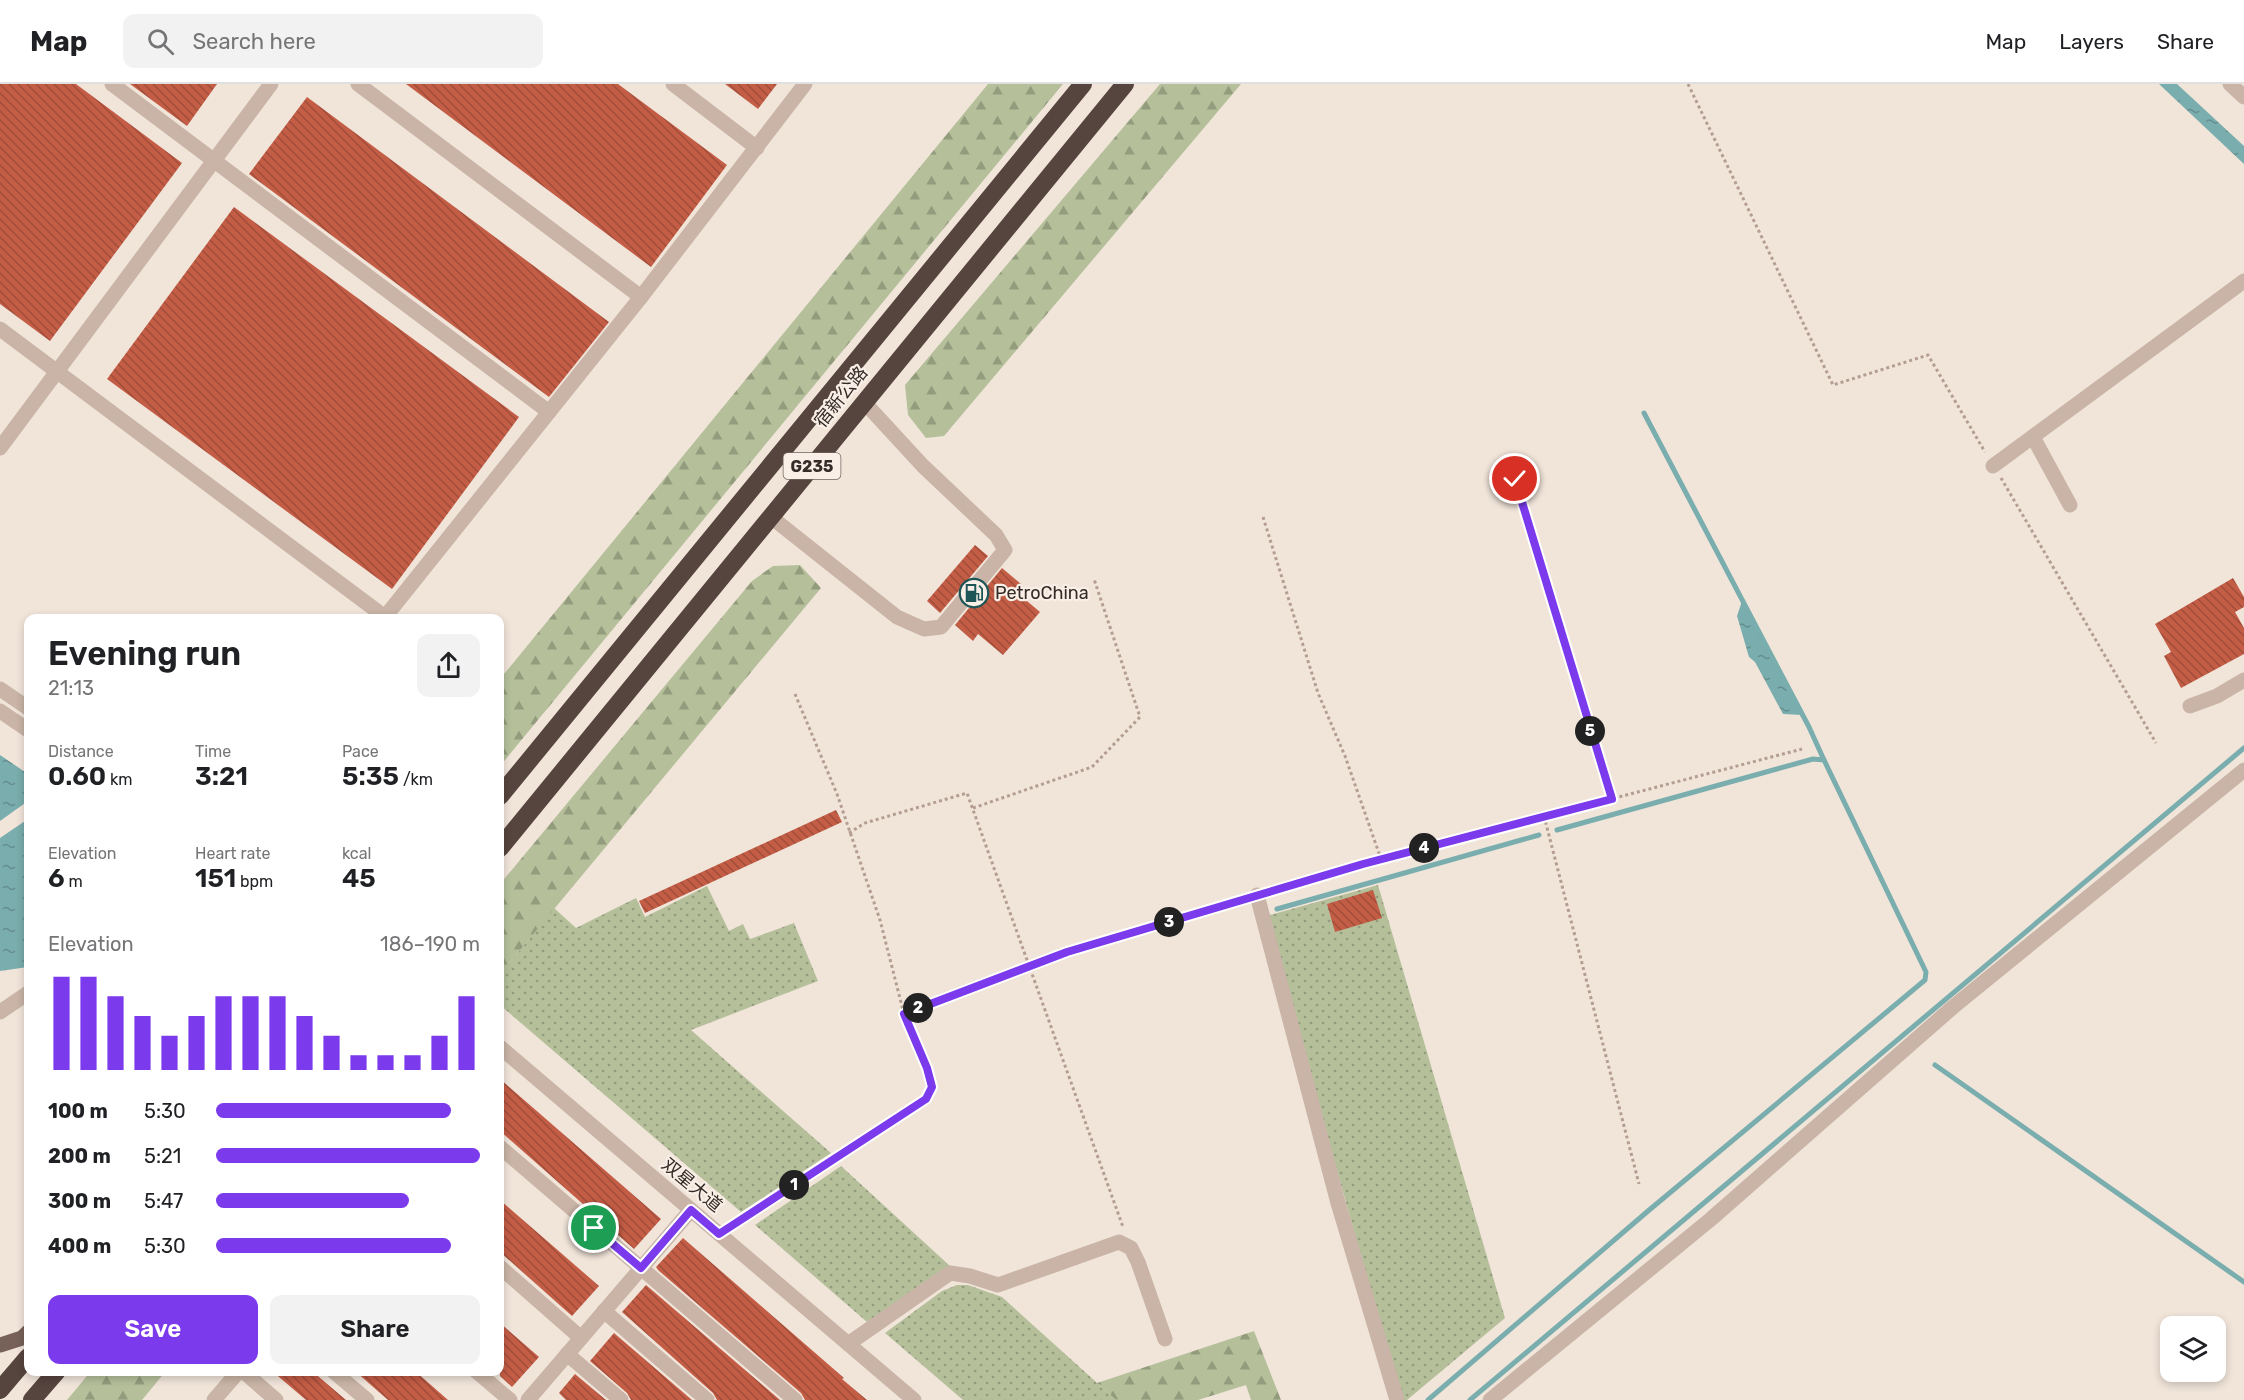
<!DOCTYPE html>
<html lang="en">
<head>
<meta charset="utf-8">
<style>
  body { margin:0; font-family:Rubik,"Noto Sans SC",sans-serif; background:#f2f2f2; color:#202124; height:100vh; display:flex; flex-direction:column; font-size:22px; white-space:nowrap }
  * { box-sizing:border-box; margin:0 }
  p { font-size:20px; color:#757577 }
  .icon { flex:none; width:33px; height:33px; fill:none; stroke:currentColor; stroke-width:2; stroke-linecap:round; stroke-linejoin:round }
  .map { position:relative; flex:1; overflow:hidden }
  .side { position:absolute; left:24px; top:530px; width:480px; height:762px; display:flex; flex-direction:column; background:#fff; border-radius:12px; box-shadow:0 3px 9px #0003 }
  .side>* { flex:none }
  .buttons { position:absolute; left:2160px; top:1232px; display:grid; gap:12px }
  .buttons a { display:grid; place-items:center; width:66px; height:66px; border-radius:12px; background:#fff; box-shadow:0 3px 9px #0003; font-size:30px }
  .pin { position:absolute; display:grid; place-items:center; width:51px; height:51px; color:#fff; margin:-26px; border:3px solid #fff; border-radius:50%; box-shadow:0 2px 6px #0007 }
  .km { position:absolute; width:30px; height:30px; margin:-15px; border-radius:50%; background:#222; color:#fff; font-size:16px; line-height:30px; text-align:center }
  .round { display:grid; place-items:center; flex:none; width:63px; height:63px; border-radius:12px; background:#f2f2f2 }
  .head { display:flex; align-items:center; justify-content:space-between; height:102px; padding:0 24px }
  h1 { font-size:33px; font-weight:600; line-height:45px }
  .metrics { display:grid; grid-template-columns:repeat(3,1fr); gap:9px; height:102px; padding:6px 24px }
  .metrics div { display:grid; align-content:center }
  .metrics b { font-size:26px; font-weight:600 }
  .metrics small { font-size:16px; font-weight:400 }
  .metrics p { font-size:16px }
  .chart { height:168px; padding:12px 24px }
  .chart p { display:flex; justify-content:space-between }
  .chart svg { width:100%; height:108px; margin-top:6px; stroke:#7c3aed; stroke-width:6 }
  .primary-button { display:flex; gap:12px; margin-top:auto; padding:12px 24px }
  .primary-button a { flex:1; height:69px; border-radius:12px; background:#7c3aed; color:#fff; font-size:24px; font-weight:600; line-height:69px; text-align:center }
  .primary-button a+a { background:#f2f2f2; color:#202124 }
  ul { padding:0 24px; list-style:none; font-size:20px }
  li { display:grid; grid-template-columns:96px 72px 1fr; align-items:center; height:45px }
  li i { height:15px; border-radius:8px; background:#7c3aed }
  header { display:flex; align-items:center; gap:36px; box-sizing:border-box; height:84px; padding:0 30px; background:#fff; border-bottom:2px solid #e0e0e0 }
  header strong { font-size:28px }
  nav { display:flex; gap:33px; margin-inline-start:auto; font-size:21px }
  .search { width:420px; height:54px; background:#f2f2f2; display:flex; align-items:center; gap:15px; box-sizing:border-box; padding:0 21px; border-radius:12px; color:#757577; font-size:22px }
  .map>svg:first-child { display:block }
</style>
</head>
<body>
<header>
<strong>Map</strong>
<div class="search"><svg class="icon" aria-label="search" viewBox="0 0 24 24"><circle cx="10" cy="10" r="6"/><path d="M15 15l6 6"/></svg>Search here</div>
<nav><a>Map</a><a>Layers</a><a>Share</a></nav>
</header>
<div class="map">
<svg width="2244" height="1316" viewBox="0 0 2244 1316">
  <defs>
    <pattern id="grass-dots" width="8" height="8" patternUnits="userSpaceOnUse" patternTransform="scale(1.5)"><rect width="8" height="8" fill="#b5c09b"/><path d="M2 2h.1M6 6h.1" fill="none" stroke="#949c7e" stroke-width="1.8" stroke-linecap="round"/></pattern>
    <pattern id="forest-firs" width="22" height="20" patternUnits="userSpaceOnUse" patternTransform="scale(1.5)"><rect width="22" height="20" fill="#b5c09b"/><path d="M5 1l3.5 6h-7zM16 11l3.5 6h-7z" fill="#949c7e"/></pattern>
    <pattern id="water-ripples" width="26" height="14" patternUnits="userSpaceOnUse" patternTransform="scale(1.5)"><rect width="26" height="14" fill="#7aadad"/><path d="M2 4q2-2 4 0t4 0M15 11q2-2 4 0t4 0" fill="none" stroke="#658d8d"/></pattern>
    <pattern id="building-back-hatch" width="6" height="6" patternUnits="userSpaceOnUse" patternTransform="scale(1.5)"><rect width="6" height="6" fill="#c45d46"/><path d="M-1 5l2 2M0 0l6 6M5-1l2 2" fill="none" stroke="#a04d3a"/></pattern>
  </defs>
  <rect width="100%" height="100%" fill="#f1e5da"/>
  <g fill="url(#grass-dots)">
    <path d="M1378,801l127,433 -98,82h-6l-135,-484z"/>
    <path d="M707,802l22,45 14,-7 7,15 44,-16 24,58 -127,49 140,123 -90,59 -241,-207v-31l54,-66 22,20 60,-30 9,19z"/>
    <path d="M841,1082l109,100 -83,56 -112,-97z"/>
    <path d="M957,1201h11l34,12 114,103h-153l-78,-67 57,-42z"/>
  </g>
  <g fill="url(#forest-firs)">
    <path d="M988,0h75l-563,682v-87z"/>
    <path d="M1160,0h81l-297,352 -18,2 -18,-23 -3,-30z"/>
    <path d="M800,481l21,23 -321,386v-90l252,-303 21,-15z"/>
    <path d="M1254,1247l27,69h-30l-5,-15 -48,15h-82l-19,-17z"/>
    <path d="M91,1287h75l-24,29h-75z"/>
  </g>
  <g fill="url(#water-ripples)">
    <path d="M2159,0h18l67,62v18z"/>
    <path d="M1742,517l60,114 -19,-1 -28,-52 -6,-5 -12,-41z"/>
    <path d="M0,671l28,19v27l-28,20z"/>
    <path d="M28,735v148l-28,4v-133z"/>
  </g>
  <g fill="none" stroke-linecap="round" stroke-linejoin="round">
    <g stroke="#7aadad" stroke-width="5">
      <path d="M1644,329l165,314 15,33"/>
      <path d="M1277,825l262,-74"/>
      <path d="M1935,981l309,217"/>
      <path d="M1428,1316l220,-189 277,-231 1,-8 -102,-212 -11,-1 -256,71"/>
      <path d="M1470,1316l774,-652"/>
    </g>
  </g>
  <g fill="url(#building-back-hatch)">
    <path d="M0,0h76l106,79 -132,178 -50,-37z"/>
    <path d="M130,0h87l-30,42z"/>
    <path d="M406,0h212l109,81 -76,102z"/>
    <path d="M725,0h52l-19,25z"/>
    <path d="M307,13l302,225 -60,75 -300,-223z"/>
    <path d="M234,123l285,210 -127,172 -285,-210z"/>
    <path d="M975,461l13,11 -48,57 -13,-12z"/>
    <path d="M1002,484l19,16 -6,7 25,21 -37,43 -25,-21 -5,7 -18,-16z"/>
    <path d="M2233,494l11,19v10l-9,5 9,16v26l-63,34 -17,-32 7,-4 -16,-28z"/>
    <path d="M836,726l6,12 -197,91 -6,-12z"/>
    <path d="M1373,806l9,28 -47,14 -8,-28z"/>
    <path d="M500,995l161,140 -27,30 -134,-118z"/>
    <path d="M500,1116l99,86 -27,30 -72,-64z"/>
    <path d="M683,1154l161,140 -2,1 25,21h-62l-4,-7 -143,-123 -2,-3z"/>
    <path d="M646,1201l134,115h-63l-4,-7 -91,-81z"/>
    <path d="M500,1239l39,34 -27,30 -12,-11z"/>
    <path d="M614,1249l78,67h-61l-4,-7 -37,-32z"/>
    <path d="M272,1287h40l34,29h-40z"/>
    <path d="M355,1287h60l33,29h-60z"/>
    <path d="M575,1290l31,26h-40l-7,-7z"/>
  </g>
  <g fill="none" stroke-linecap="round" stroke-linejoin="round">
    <g stroke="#b49e91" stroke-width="3" stroke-dasharray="3 3" stroke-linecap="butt">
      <path d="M1688,0l145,301 95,-30 57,97"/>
      <path d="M2001,394l155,265"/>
      <path d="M1515,395l97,320"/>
      <path d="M1263,433l55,176 27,63 36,103"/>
      <path d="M795,610l42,100 43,126 24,94"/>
      <path d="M973,724l119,-41 48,-50 -46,-138"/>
      <path d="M1544,732l95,368"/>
      <path d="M849,749l16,-10 102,-30 156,434"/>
      <path d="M1272,807l91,-27 439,-115"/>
      <path d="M733,1141l193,-126 5,-12 -4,-19 -23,-54 163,-62 176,-53"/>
    </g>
    <g stroke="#c9b4a7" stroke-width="15">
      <path d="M112,0l437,328"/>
      <path d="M358,0l283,213"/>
      <path d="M673,0l84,64"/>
      <path d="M2230,0l14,13"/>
      <path d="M0,245l385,288 256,-320 164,-213"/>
      <path d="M2033,353l37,68"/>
      <path d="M0,364l271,-364"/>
      <path d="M1993,382l251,-185"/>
      <path d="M771,433l126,100 27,12 17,-2 64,-77 -9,-15 -73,-69 -59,-64"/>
      <path d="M0,605l28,19"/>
      <path d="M2190,622l27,-10 27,-16"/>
      <path d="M0,627l28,19"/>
      <path d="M1257,811l81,308 59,197"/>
      <path d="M0,928l28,-19"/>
      <path d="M500,963l414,353"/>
      <path d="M500,1063l295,253"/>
      <path d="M500,1183l81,71"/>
      <path d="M604,1227l103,89"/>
      <path d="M848,1260l102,-71 20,3 28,9 121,-43 12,6 7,14 27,77"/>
      <path d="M567,1270l54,46"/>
      <path d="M243,1287l33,29"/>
      <path d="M333,1287l34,29"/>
      <path d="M476,1287l34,29"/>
      <path d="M214,1316l25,-29"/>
      <path d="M528,1316l163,-190"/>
      <path d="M1490,1316l221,-181 242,-212 291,-237"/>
    </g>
    <path stroke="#776158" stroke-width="15" d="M0,1261l22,-7 6,-6"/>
    <g stroke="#56443e" stroke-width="18">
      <path d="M500,712l583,-712"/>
      <path d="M500,764l625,-764"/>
      <path d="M0,1306l28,-33"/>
      <path d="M32,1316l25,-29"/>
    </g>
  </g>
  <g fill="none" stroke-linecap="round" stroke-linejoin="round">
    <g stroke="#fff" stroke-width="12">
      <path id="route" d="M594,1144l47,40 50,-58 28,24 207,-135 6,-12 -5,-19 -23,-54 163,-62 296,-88 249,-65 -97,-320"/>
    </g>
    <use href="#route" stroke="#7c3aed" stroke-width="8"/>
  </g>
  <defs>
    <g id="fuel-ring" transform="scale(1.5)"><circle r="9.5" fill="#f9efe6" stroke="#1e5556" stroke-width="1.5"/><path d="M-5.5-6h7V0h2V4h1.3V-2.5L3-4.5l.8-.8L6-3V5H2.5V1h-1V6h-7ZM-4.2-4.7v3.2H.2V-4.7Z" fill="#1e5556"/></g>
  </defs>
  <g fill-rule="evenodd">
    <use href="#fuel-ring" x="974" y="509"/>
  </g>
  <g text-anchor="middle" stroke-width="4.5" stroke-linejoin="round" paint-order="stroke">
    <rect fill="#f9efe6" stroke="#706660" stroke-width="1.5" x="783.5" y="369" width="57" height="26" rx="4.5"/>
    <g font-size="16" font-weight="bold" fill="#352b27">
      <text x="812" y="388">G235</text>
    </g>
    <g font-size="18" fill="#352b27" stroke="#f9efe6">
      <text transform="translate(841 313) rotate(-51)" y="6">宿新公路</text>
      <text transform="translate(692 1101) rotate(40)" y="6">双星大道</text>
    </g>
    <g font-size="18" fill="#352b27" stroke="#f9efe6" text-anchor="start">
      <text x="995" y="515">PetroChina</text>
    </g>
  </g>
</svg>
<div class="buttons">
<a><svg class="icon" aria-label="layers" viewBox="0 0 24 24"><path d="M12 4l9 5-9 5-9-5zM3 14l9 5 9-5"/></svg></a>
</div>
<div class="pin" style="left:594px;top:1144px;background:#1e9e55"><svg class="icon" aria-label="arrive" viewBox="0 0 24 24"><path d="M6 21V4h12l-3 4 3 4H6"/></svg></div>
<div class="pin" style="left:1515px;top:395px;background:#d93025"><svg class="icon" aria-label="check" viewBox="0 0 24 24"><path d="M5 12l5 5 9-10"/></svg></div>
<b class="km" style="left:794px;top:1101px">1</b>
<b class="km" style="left:918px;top:924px">2</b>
<b class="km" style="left:1169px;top:838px">3</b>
<b class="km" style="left:1424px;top:764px">4</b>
<b class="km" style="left:1590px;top:647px">5</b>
<section class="side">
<div class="head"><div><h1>Evening run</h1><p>21:13</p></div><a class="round"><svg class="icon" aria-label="share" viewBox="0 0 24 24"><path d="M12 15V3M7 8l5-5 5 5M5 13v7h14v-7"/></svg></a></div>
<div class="metrics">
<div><p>Distance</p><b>0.60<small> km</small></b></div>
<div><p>Time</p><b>3:21</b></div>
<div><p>Pace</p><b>5:35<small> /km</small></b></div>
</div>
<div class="metrics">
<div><p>Elevation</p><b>6<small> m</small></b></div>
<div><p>Heart rate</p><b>151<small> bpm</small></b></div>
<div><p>kcal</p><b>45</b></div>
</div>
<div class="chart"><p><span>Elevation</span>186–190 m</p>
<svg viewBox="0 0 160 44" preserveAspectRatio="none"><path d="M5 44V6M15 44V6M25 44V14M35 44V22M45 44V30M55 44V22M65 44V14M75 44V14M85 44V14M95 44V22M105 44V30M115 44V38M125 44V38M135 44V38M145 44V30M155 44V14"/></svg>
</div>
<ul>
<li><b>100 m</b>5:30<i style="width:89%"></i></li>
<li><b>200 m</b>5:21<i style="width:100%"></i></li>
<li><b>300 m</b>5:47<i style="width:73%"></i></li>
<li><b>400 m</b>5:30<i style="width:89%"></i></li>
</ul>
<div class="primary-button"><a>Save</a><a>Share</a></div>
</section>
</div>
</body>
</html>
